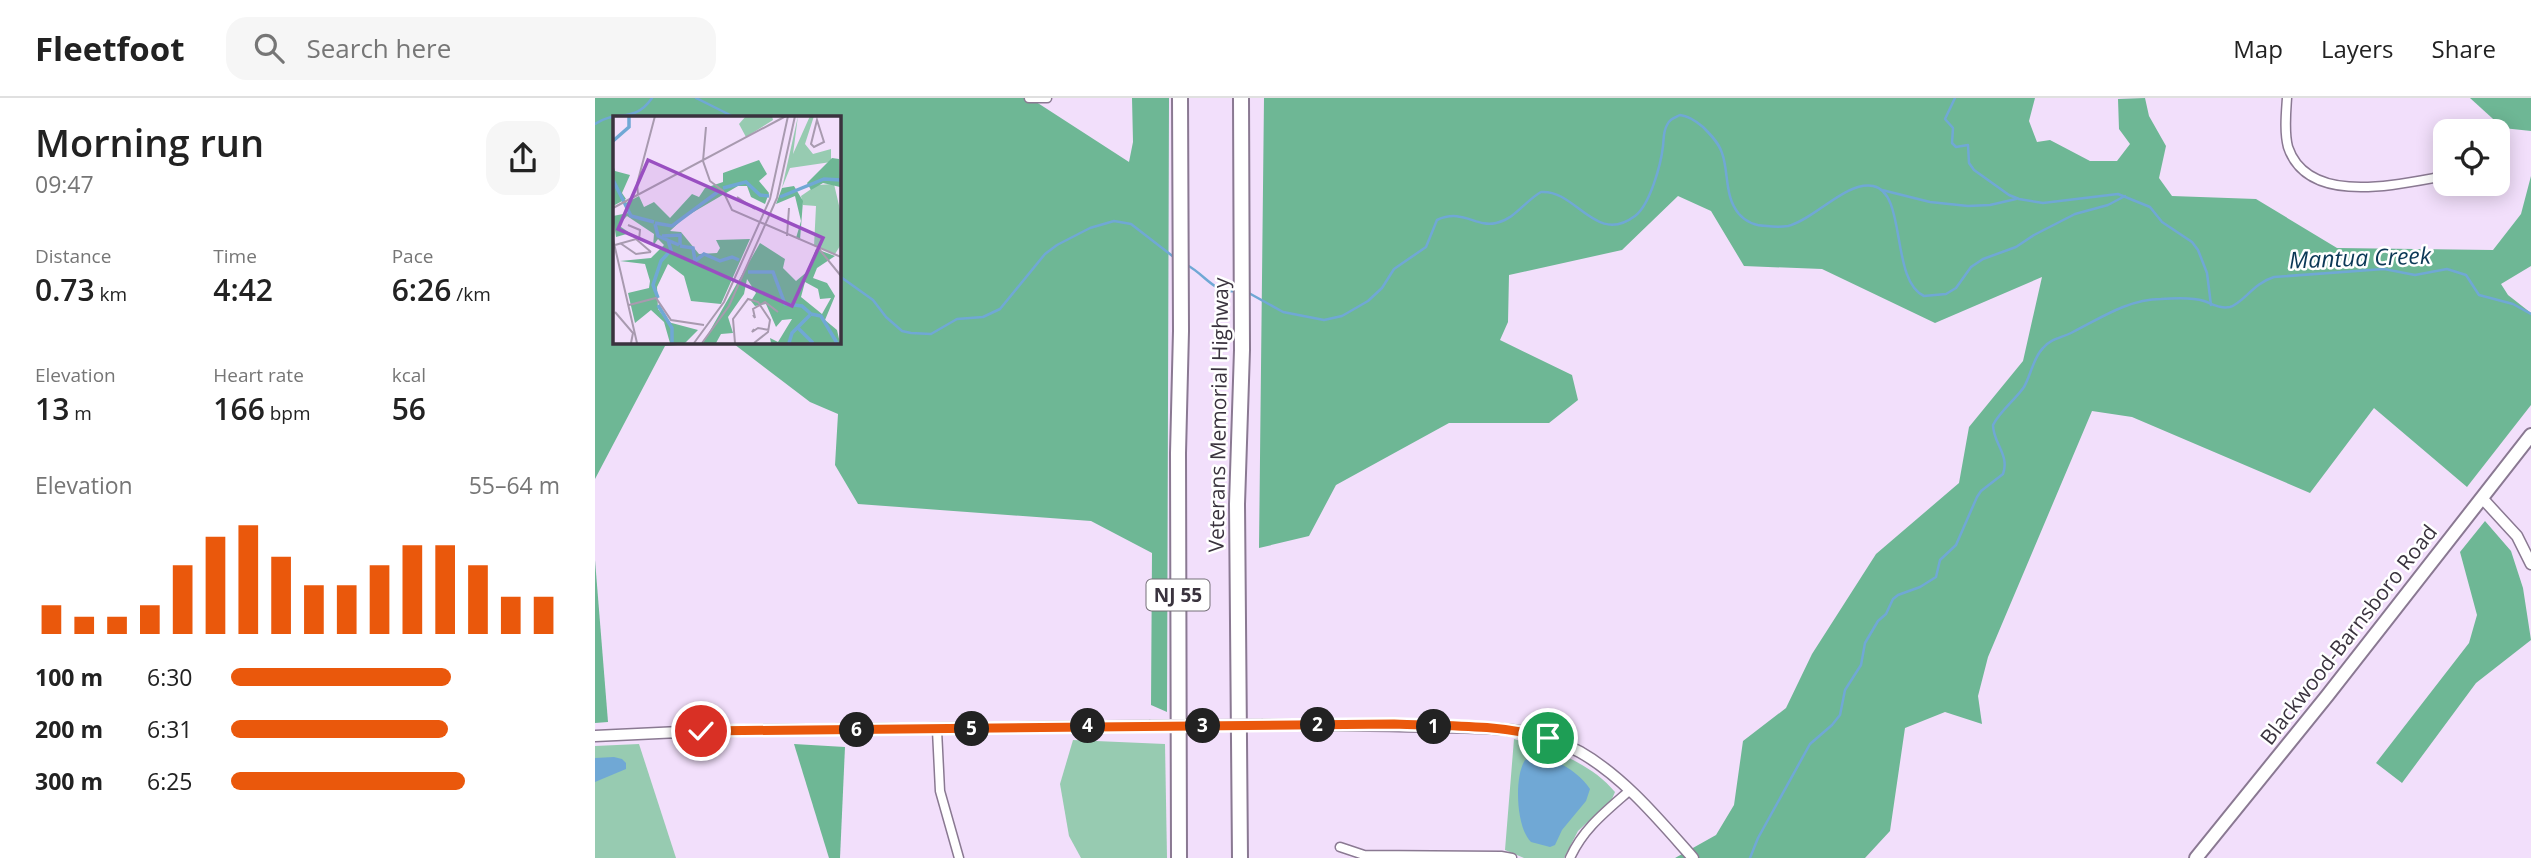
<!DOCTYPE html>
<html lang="en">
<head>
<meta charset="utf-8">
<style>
  body { margin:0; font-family:"Open Sans",sans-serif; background:#f6f6f6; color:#222; height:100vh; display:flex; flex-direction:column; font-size:26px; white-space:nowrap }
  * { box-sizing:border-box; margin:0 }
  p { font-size:23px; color:#767676 }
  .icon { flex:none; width:38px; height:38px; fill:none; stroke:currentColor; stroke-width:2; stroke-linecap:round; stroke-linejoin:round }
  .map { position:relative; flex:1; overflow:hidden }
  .side { display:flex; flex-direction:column; background:#fff; width:595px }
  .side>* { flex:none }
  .fabs { position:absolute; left:1838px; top:21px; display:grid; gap:14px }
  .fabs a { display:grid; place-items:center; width:77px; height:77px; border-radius:14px; background:#fff; box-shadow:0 4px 18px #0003; font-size:35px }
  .pin { position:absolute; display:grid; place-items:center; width:60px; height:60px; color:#fff; margin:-30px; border:4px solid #fff; border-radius:50%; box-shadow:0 2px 7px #0007 }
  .km { position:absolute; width:35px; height:35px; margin:-18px; border-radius:50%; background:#222; color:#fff; font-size:19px; line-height:35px; text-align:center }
  .round { display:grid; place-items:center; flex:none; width:74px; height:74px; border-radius:21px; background:#f6f6f6 }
  .overview { display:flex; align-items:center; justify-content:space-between; height:119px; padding:0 35px }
  h1 { font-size:38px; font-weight:600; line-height:52px }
  .figures { display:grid; grid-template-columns:repeat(3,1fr); gap:10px; height:119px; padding:7px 35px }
  .figures div { display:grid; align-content:center }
  .figures b { font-size:30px; font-weight:600 }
  .figures small { font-size:19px; font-weight:400 }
  .figures p { font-size:19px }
  .chart { height:196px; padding:14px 35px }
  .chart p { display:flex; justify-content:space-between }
  .chart svg { width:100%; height:126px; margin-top:7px; stroke:#ea580c; stroke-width:6 }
  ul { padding:0 35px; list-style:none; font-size:23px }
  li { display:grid; grid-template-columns:112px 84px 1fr; align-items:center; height:52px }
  li i { height:18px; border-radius:9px; background:#ea580c }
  header { display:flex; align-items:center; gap:42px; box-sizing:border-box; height:98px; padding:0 35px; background:#fff; border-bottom:2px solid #e0e0e0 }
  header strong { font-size:33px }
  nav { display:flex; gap:38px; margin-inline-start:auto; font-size:24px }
  .search { width:490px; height:63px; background:#f6f6f6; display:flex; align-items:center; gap:18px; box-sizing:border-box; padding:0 24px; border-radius:21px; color:#767676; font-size:26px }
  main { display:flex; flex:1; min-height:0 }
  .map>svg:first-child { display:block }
</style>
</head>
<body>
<header>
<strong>Fleetfoot</strong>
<div class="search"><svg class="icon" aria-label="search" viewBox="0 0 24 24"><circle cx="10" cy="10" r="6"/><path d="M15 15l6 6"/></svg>Search here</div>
<nav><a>Map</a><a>Layers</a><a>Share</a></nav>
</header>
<main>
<section class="side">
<div class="overview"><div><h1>Morning run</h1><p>09:47</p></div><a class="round"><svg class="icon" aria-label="share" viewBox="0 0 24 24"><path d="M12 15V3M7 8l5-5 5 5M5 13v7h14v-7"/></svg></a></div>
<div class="figures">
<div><p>Distance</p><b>0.73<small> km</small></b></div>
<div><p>Time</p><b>4:42</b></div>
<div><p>Pace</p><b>6:26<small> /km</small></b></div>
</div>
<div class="figures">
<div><p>Elevation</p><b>13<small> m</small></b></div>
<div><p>Heart rate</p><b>166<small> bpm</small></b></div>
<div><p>kcal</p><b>56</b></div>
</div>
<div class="chart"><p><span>Elevation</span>55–64 m</p>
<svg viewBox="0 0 160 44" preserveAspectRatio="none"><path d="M5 44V34M15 44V38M25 44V38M35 44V34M45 44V20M55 44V10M65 44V6M75 44V17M85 44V27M95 44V27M105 44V20M115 44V13M125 44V13M135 44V20M145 44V31M155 44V31"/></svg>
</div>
<ul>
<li><b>100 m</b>6:30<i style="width:67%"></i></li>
<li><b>200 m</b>6:31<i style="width:66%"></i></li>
<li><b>300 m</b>6:25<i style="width:71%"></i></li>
</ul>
</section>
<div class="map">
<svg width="1936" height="760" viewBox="0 0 1936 760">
  <rect width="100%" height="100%" fill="#f2dffb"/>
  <g fill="#97cbb1">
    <path d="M919,641c36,10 76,23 101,53l-3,7 -34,32 -14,27h-40l-19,-8z"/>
    <path d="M478,642l92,4 2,114h-86l-12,-22 -9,-52z"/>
    <path d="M44,646l37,114h-81v-112z"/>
  </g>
  <g fill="#6eb795" fill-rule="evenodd">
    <path d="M0,0h435l99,64 4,-20 -1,-44h37l-2,614 -16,-7 1,-152 -61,-32 -233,-17 -23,-39 3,-51 -28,-12 -80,-61 -65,5 -70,133zM19,19h224v224h-224z"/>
    <path d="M669,0h771l-6,23 8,21 13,-2 40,21h27l13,-17 -11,-15 -1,-30 27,-1 4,18 17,30 -7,32 13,18 84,3 81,49 156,2 28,-36 10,-38v90l-30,18 7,11 23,18v92l-64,82 -93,-79 -64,85 -178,-76 -40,-6 -104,246 -10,39 4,28 -37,-12 -40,16 -15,103 -25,27h-190l41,-23 18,-30 9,-64 43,-33 26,-54 64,-100 83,-71 10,-56 54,-66 19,-84 -107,46 -113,-54 -78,-3 -33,-55 -33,-15 -56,54 -113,25 -1,47 -8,18 72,35 6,25 -29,23h-100l-113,62 -27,51 -50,12z"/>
    <path d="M1875,0h61v33l-28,-3z"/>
    <path d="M1890,423l26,30 12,37 8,52 -55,43 -74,100 -26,-20 93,-120 8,-28 -17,-63z"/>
    <path d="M0,462l13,162 -13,1z"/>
    <path d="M199,646l51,3 -5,111h-11z"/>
  </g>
  <g fill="#70a8d5">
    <path d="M19,659l8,2 4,4v6l-31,13v-24z"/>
    <path d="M936,659c22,-1 47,14 59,32l-4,12 -24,29 -7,15 -5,2 -19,-5c-15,-15 -17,-65 -6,-82z"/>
  </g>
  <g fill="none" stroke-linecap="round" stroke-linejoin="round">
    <g stroke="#70a8d5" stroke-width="2.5">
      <path d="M101,0l38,19"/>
      <path d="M1360,0l-10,21 8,9 -1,15 4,4 12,-2 1,18 5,7 35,25 10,4 24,4 75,-9 32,13 12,15 30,20 6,8 9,23 4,32"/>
      <path d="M0,26c22,-15 39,0 57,-26"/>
      <path d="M1287,92l48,12 38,4 22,-1 26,-6"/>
      <path d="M592,167c20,11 27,29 50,26"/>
      <path d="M243,177l35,25 13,17 16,14 9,2 20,1 26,-15 26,-2 17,-8 45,-55 12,-9 33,-17 24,-7 17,3 44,34"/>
      <path d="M652,194l36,20 41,8 18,-4 26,-15 14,-13 12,-19 32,-22 11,-27c26,-12 39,8 59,3 19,-4 29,-22 45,-31 35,-3 54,54 94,24 15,-11 26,-52 28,-70 1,-8 0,-14 4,-21 3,-6 7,-7 13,-10 9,1 16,6 23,12 7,7 16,16 19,26 7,19 2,43 17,61 7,8 17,12 28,12 7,1 14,1 21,0 27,-7 58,-45 85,-40 34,6 17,94 51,110l22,-2 10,-6 15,-21 12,-8 33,-12 18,-12 41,-21 33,-9 17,-9"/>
      <path d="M1155,760l8,-20 52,-94 22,-19 8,-10 5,-25 16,-25 4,-22 13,-22 8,-7 7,-15 5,-4 22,-8 16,-10 4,-17 16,-15 21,-48 4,-6 22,-17c7,-19 -10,-31 -10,-49 8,-15 22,-25 31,-38 7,-12 9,-29 19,-39 7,-9 18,-10 28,-15 28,-14 57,-34 90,-34 13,-1 31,-2 43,2 9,3 16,8 26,6 13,-4 24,-24 44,-30l110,-8 31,6 32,-6 19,6 13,20 34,9 18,10"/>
    </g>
    <g stroke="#8a7992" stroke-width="11">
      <g id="minor">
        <path d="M434,0h18"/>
        <path d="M1692,0c-1,15 -3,34 1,49 20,60 111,37 157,29"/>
        <path d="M342,632l3,61 19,67"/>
        <path d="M745,749l24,8 137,1 11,2"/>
        <path d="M975,760c13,-29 35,-46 59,-67"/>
      </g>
    </g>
    <g stroke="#8a7992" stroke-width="13">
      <g id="tertiary">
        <path d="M1887,400l35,38 14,28"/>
        <path d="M668,627c59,0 118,0 177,2 51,1 93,-1 140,25 44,25 80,69 113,106"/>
        <path d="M0,638l106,-5 448,-5"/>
      </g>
    </g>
    <g stroke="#8a7992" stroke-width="16">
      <path id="secondary" d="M1601,760l131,-162 204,-261"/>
    </g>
    <g stroke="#8a7992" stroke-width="18">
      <g id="motorway">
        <path d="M584,760l-1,-405 3,-122 -1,-233"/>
        <path d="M645,760l-3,-354 5,-154 -1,-252"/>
      </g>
    </g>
    <use href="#minor" stroke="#fff" stroke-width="8"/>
    <use href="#tertiary" stroke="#fff" stroke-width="10"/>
    <use href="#secondary" stroke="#fff" stroke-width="12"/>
    <use href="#motorway" stroke="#fff" stroke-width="14"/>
    <g stroke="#8a7992" stroke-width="13" stroke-linecap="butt">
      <path id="tertiary-bridge" d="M554,628l114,-1"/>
    </g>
    <use href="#tertiary-bridge" stroke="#fff" stroke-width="10"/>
  </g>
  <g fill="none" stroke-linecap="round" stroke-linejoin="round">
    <g stroke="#fff" stroke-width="14">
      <path id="route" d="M106,633l693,-7c51,2 104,0 154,14"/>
    </g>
    <use href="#route" stroke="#ea580c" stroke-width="9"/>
  </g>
  <g text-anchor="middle" stroke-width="5" stroke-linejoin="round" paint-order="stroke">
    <rect fill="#fff" stroke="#757078" stroke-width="2" x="551.5" y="481.5" width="63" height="31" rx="5"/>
    <g font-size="19" font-weight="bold" fill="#3a333e">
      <text x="583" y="504">NJ 55</text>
    </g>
    <g font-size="21" fill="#3a333e" stroke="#fff">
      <text transform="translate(624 317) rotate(-89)" y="7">Veterans Memorial Highway</text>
      <text transform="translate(1754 537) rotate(-52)" y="7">Blackwood-Barnsboro Road</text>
    </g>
    <g font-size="23" font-style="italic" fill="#0b3856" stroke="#fff">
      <text transform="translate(1765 160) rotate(-2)" y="8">Mantua Creek</text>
    </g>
  </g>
  <g transform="translate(18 18)">
    <rect width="228" height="228" fill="#f2dffb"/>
    <path d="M133,0h26l1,4 -27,17 -7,-13zM185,0l-5,38 17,-38h4l-9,28 8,10 18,-5v13l-41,6 -8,20zM221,68l7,30 -1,32 -5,8 -21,-8 2,-40 -13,-1 -2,-9 16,-11z" fill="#97cbb1"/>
    <path d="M219,42l7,1 1,28 -17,-4 -12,7 -4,-7zM146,44l8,14 -8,7 10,12 -4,11 -14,-7 -4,-11h-9l-53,31 -15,14 11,1 18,22 18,-1 3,-5 -4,-8 34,-1 -29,65 -30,-3 -7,-25 -16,-12 -11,23 1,22 10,13 30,8 -13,13h-15l-6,-21 -13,-12 -16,13 -7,-30 21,-5 1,-7 -5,-17 -25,-3 31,-3 13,-13 -6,-6 -5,7 1,-12 -27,-18 -9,9 12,8 -14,4 -3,-21 15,-3 -4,-9 15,-8 5,11 10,-5 16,16 22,-24 7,3 6,-9 18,-6v-9zM0,48l2,7 15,4 -8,18 4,6 -13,7zM181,70l9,15 -3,39 -4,-2 5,-17 -6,-25 -19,8 6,-16zM147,127l25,16 -2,9 13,13 12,-10 8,-22 19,7 -18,12 -4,10 14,5 8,13 -10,24 12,10 3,13h-69l-1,-5 8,4 14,-23 -10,1 -6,7 -10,-23 -11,2 -4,-5 5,-8 -9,-14 -3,15 -16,23 5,16 -12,1 -5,9h-13zM192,166l13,7 2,10 11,-1 -9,16 -21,-17z" fill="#6eb795" fill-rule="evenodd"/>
    <path fill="none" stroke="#70a8d5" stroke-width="3.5" d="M0,25l16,-14v-11M0,64l18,36 23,6M110,72l23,-6 14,13 9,1M167,81l44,-18 17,1M42,107l17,3 47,-35M42,108l3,12 21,9M49,120l18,-1v10M67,130l13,2 2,13 9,-7 16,7 12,-4 7,3M135,156h25l12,32 17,2 9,8M45,182l-5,-13 8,-24 10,-11 -3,-10M45,189l14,23v15M198,198l10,2 16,27M185,212l15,15M176,227l3,-10 18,-18"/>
    <path fill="none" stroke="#a89aaf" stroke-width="2" d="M204,4l7,22 -10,5 -3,-3zM93,11l-3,34 7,20 13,10 9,19 109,47M25,78l-1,-10 18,-68M124,81l18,12M0,92l173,-92M15,109l12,5 -1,10M174,120l2,-28M0,123l24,104M7,127l16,11 15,-2M2,129l21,-6 15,13M206,133l22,27M16,189l27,-7 15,22 33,5M2,196l18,21 -2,10M140,199l2,3 -2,-9 12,-7 13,10M141,213l-2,3 6,-4 11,2M81,227l30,-41 46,-103 18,-83M89,227l27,-37 48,-108 18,-82M122,227l-2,-24 15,-20 10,3 12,18 -2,12 -14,11"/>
    <path fill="#994fc1" fill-opacity="0.15" stroke="#994fc1" stroke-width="3.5" d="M35,44l175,78 -31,68 -174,-77z"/>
    <rect width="228" height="228" fill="none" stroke="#3a333e" stroke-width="3.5"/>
  </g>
</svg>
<div class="fabs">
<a><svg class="icon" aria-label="locate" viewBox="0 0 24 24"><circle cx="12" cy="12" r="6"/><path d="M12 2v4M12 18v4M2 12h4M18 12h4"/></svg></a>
</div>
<div class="pin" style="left:953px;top:640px;background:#1e9e55"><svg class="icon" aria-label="arrive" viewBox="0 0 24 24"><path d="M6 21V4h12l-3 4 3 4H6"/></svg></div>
<div class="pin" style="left:106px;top:633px;background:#d93025"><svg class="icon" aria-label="check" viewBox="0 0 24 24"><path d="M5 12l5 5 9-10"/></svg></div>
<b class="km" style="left:839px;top:629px">1</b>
<b class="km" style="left:723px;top:627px">2</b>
<b class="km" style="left:608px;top:628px">3</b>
<b class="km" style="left:493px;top:628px">4</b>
<b class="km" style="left:377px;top:631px">5</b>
<b class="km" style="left:262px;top:632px">6</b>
</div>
</main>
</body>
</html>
